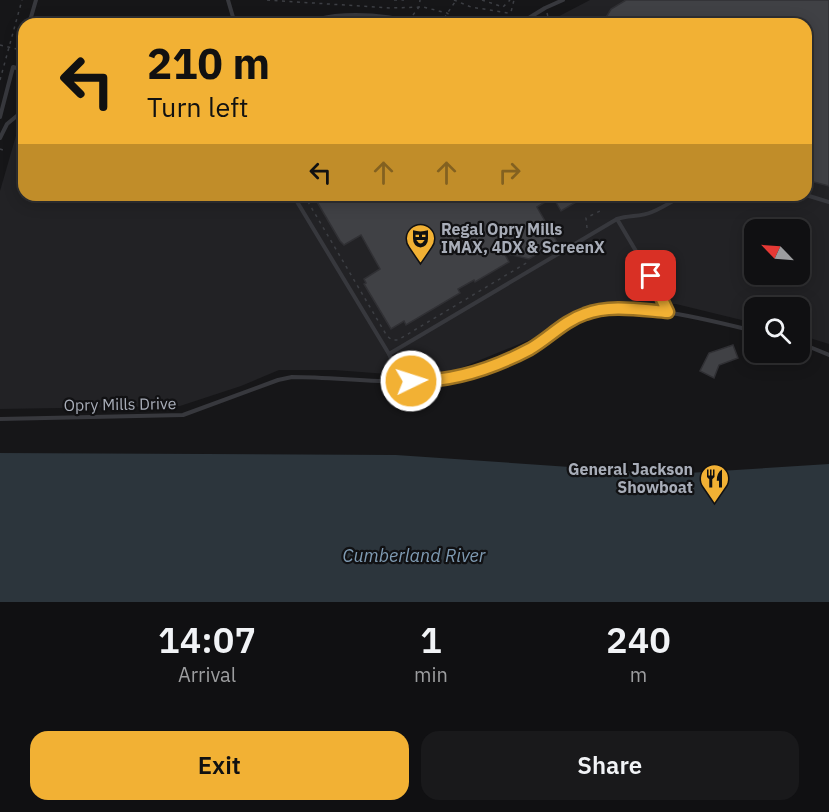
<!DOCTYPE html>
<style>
:root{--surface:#101012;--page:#19191b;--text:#f1f3f6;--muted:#9c9d9f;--line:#303032;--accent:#f2b134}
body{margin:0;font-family:"IBM Plex Sans",sans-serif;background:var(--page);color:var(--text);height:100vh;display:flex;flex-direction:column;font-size:22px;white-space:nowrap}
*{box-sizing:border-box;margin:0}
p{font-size:20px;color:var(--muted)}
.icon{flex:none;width:33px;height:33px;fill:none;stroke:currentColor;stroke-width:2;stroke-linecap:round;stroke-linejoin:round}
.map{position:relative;height:602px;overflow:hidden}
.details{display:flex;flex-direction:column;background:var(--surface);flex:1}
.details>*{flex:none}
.banner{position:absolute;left:18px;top:18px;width:794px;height:183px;border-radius:18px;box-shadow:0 3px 15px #0003,0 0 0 2px var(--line);background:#f2b134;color:#111;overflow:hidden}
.needle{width:39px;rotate:295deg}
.fabs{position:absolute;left:744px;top:219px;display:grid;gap:12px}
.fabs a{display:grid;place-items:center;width:66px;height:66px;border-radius:12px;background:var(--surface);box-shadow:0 3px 15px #0003,0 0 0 2px var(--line);font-size:30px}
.pin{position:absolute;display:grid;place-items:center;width:51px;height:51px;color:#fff;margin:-26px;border-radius:12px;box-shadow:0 3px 9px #0006}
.me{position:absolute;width:66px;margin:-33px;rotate:86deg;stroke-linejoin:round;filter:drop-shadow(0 0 4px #0008)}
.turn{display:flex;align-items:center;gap:21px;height:126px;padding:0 30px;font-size:27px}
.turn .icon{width:78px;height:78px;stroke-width:2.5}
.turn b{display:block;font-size:42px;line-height:51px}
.lanes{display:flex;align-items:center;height:57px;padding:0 30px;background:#0003;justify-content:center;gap:30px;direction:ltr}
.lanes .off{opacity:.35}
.eta{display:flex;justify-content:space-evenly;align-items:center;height:102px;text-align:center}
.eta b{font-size:36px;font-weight:600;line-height:42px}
.cta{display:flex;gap:12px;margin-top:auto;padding:12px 30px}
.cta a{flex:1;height:69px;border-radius:18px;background:var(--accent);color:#111;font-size:24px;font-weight:600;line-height:69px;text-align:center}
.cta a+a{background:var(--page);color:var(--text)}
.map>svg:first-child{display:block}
</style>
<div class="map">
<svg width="829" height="602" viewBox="0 0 829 602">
<rect width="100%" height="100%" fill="#161618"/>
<g fill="#222225" fill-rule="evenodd">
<path d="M590,0H829V344L800,335V308H754V323L676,304L642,303L594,306L573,313L534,338L446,374L414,376L334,370H279L241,386L180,406L0,409V191L24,108V195H806V24H544ZM754,230H800V274H754Z"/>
<polygon points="260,19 300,22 355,21 370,24 245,24"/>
</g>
<polygon fill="#2c353c" points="0,453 396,455 672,474 829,464 829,602 0,602"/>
<g fill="#404145" stroke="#303034" stroke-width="1.5">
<polygon points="626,0 829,0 829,186 806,180 806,24 602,24 611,9"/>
<polygon points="313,195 588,195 561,211 553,197 537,207 557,242 529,259 504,253 509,262 475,282 474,280 458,289 460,293 406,325 404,321 391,329 364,284 366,283 364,279 380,269 361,235 344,245 340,241"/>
<polygon points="733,345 738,358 719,365 714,378 700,371 709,353"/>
</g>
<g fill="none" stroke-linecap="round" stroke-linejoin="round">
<g stroke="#3d3f44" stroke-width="1.5" stroke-dasharray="3 4.5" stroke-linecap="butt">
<polyline points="267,0 390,8 423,7 447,13 460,24"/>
<polyline points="394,0 404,0"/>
<polyline points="454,0 471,7 508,13 511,12 514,0"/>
<polyline points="482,0 503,7 510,0"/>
<polyline points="547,13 550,24"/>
<polyline points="413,15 419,7 420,0"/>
<polyline points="440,24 455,2"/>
<polyline points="0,45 17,49"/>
<polyline points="0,80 22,0"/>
<polyline points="0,149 6,151"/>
<polyline points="304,195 387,336 392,340 398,340 528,262"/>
<polyline points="587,228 586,218 600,211"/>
</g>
<g stroke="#37383d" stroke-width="4">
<polyline points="228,0 235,24"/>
<polyline points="29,24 36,0"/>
<path d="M302,24C313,21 324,17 335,16C363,13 395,17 422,24"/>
<polyline points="519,24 545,8 563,0"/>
<polyline points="18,68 24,44"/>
<polyline points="0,117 13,67 24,70"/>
<polyline points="0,138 7,124 24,110"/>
<polyline points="293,195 389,354 395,368 396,381"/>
<polyline points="806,195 829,202"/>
<polyline points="617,219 659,290 667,312"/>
<polyline points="800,343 829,355"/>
<path d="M389,354L617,219C629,215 641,217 652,212C662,208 673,201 683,195"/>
<path d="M0,419L183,415L278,380L292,377C348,377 406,388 461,376C483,371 514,359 533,346C550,336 565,322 583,314C623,297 713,321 754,331"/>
</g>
</g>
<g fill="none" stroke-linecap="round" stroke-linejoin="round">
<defs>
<path id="route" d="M411,381C452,382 494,368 530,349C549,338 564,321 585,314C609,304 642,310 668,312L651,276"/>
</defs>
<use href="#route" stroke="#9d7322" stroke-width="15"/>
<use href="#route" stroke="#f2b134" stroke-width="10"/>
</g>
<defs>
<symbol id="theatre-pin" viewBox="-11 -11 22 30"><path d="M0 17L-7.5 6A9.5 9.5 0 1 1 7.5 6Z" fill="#f2b134" stroke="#111113"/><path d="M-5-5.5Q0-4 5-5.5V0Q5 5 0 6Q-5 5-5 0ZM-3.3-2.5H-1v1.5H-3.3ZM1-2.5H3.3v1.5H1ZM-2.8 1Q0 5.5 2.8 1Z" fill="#111"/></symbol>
<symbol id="restaurant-pin" viewBox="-11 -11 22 30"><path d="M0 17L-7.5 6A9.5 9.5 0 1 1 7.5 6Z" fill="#f2b134" stroke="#111113"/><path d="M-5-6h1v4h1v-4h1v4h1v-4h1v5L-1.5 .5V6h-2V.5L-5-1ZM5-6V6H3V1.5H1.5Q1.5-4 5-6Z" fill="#111"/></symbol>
</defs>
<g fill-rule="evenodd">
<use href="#theatre-pin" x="404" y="222" width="33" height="45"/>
<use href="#restaurant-pin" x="698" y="462" width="33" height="45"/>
</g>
<g text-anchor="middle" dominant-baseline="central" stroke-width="4.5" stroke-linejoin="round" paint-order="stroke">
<g font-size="16" font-weight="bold" fill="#a8adb8" stroke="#111113" text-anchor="start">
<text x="441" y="229">Regal Opry Mills<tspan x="441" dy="18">IMAX, 4DX &amp; ScreenX</tspan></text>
<text x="693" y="469" text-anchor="end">General Jackson<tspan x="693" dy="18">Showboat</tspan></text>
</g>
<g font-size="16" fill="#a8adb8" stroke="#111113">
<text transform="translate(120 404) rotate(-1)">Opry Mills Drive</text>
</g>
<g font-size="18" font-style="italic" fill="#7f9bb3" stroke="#111113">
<text x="414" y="555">Cumberland River</text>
</g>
</g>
</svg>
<div class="fabs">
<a><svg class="needle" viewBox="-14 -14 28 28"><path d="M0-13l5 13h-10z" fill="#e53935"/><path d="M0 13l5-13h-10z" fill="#9c9d9f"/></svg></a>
<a><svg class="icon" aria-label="search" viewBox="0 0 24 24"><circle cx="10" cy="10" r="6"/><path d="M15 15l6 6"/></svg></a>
</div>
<div class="pin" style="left:651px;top:276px;background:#d93025"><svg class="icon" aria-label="arrive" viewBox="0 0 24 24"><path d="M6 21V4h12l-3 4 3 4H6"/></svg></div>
<svg class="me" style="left:411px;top:381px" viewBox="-20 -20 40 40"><circle r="17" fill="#f2b134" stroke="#fff" stroke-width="3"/><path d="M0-11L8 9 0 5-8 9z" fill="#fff"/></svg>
<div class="banner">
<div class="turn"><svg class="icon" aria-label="left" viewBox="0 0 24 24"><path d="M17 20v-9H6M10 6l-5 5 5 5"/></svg><div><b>210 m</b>Turn left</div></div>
<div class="lanes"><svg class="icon" aria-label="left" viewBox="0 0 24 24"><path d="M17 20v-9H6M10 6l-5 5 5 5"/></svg><svg class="icon off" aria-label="ahead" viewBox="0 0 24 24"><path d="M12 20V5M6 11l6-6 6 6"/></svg><svg class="icon off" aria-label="ahead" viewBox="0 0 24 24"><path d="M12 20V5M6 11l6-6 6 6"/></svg><svg class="icon off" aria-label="right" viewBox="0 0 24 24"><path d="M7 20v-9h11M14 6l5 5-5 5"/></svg></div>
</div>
</div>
<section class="details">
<div class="eta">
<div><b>14:07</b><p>Arrival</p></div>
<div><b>1</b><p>min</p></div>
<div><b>240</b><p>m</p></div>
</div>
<div class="cta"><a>Exit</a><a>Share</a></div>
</section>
